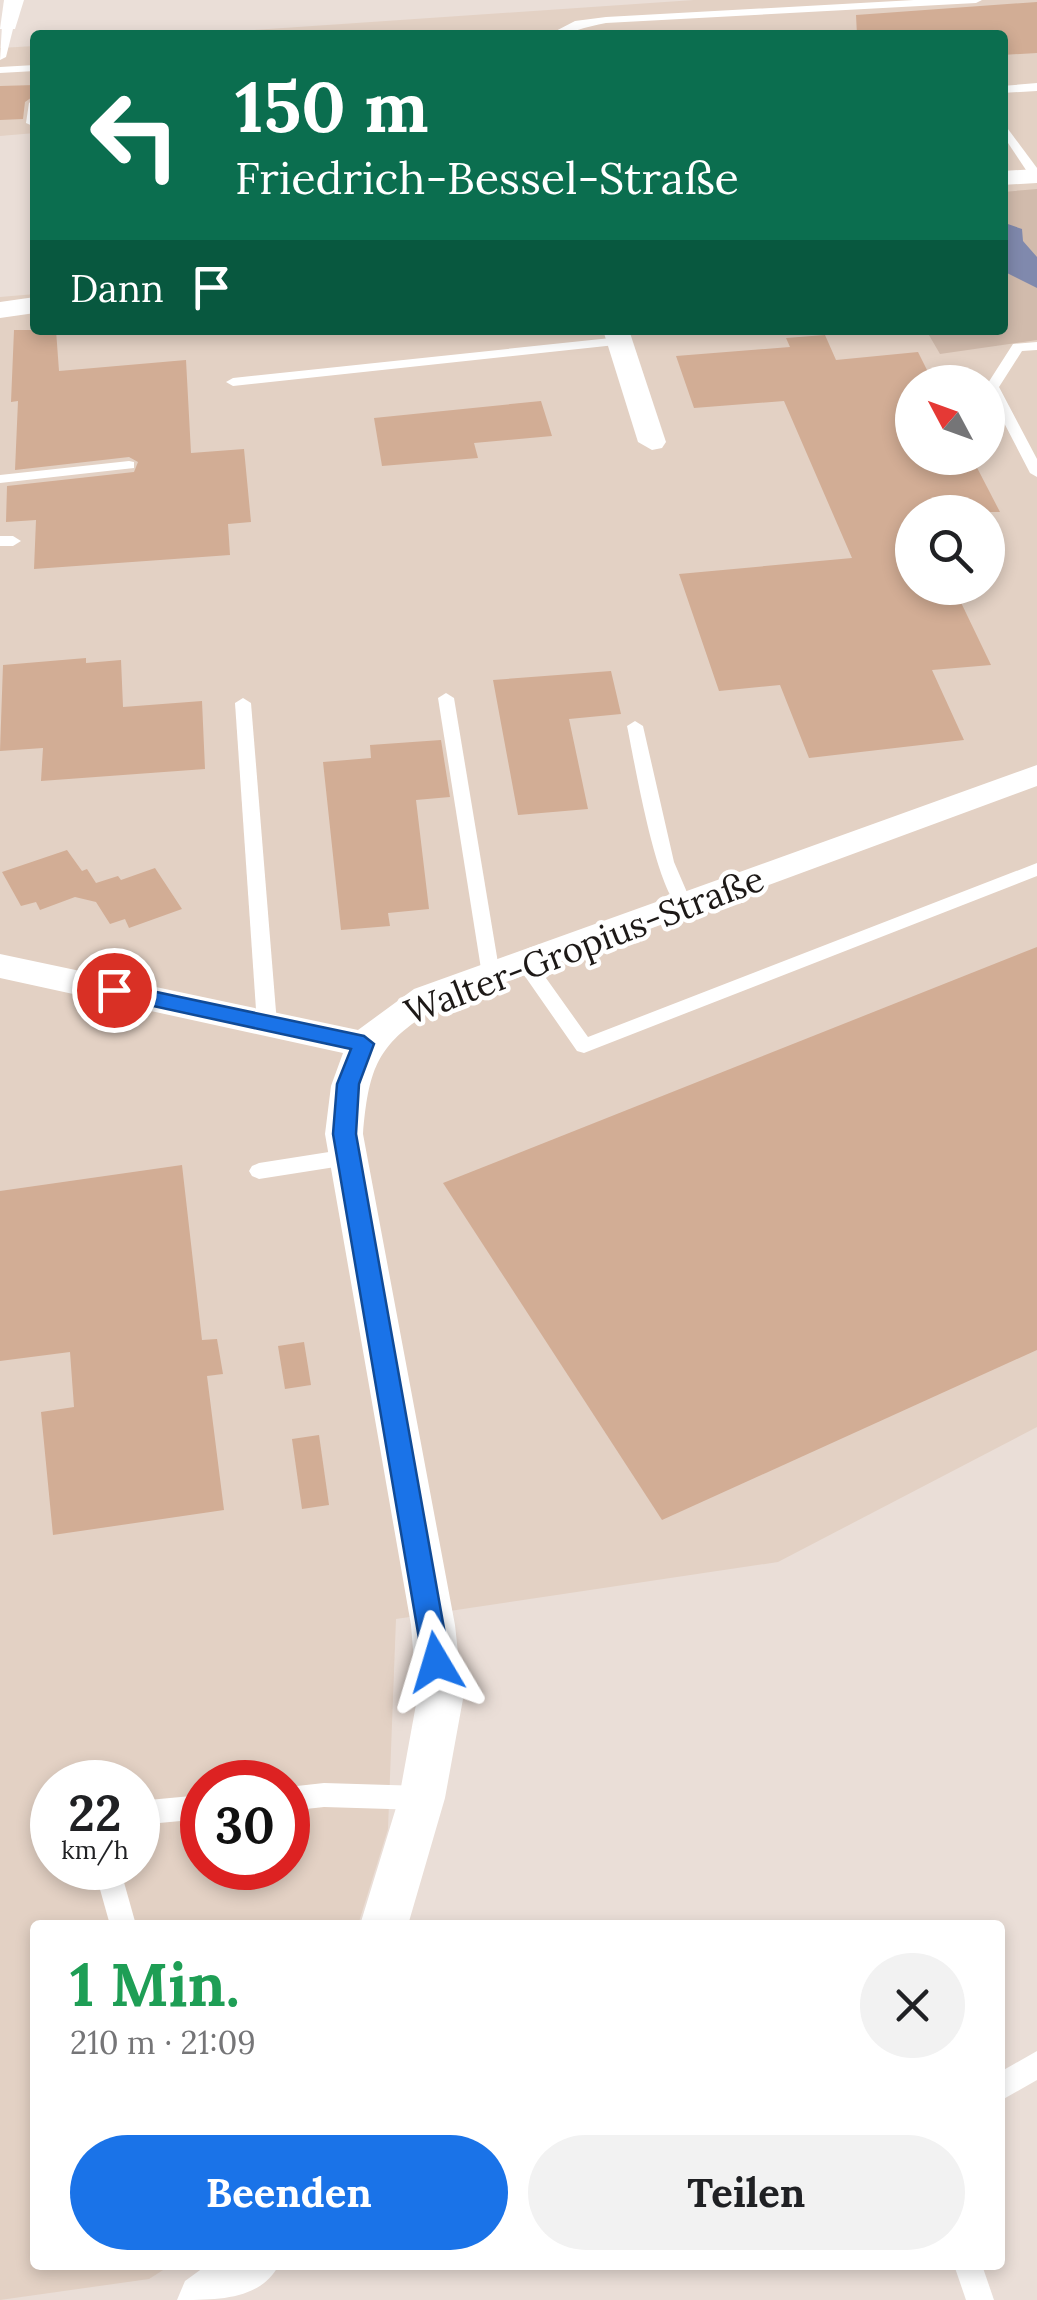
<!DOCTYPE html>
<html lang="de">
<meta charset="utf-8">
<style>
:root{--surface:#fff;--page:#f2f2f2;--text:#202124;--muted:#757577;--accent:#1a73e8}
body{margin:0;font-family:Lora,serif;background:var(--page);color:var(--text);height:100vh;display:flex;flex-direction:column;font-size:38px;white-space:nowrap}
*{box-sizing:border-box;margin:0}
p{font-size:32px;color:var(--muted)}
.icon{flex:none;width:55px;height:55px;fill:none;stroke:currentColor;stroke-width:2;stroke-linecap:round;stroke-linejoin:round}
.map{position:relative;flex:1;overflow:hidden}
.panel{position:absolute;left:30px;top:1920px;width:975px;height:350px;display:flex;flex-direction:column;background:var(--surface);border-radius:10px;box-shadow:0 5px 15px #0003}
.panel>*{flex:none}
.hud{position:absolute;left:30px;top:30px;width:978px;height:305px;border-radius:10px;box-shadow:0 5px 15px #0003;background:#0b6e4f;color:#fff;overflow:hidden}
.needle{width:65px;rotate:311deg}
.tools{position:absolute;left:895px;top:365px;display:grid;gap:20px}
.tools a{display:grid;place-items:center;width:110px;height:110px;border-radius:50%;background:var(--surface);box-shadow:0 5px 15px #0003;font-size:50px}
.speed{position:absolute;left:30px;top:1760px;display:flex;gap:20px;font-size:50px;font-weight:700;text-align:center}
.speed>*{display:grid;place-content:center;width:130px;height:130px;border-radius:50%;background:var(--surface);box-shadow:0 5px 15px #0003;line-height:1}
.speed small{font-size:25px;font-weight:400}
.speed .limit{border:15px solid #d22;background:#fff;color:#111}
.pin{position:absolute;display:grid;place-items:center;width:85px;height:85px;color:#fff;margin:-42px;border:5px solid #fff;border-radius:50%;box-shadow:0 2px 10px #0007}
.me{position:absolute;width:110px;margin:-55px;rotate:353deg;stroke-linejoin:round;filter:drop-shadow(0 0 8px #0008)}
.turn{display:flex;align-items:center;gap:35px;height:210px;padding:0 40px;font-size:45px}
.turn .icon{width:130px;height:130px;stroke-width:2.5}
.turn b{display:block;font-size:70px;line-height:85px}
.then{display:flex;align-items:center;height:95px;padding:0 40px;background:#0003;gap:20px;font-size:38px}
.round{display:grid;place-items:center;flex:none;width:105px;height:105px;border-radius:52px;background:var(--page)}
.overview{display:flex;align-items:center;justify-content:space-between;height:170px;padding:0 40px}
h1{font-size:60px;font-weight:700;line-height:75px;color:#1e9e55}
.button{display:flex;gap:20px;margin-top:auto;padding:20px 40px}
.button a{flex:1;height:115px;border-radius:60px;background:var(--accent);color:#fff;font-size:40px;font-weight:700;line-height:115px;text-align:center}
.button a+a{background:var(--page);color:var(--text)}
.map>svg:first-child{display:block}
</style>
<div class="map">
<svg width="1037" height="2300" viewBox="0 0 1037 2300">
<rect width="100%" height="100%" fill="#eaded7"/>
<g fill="#e3d1c4" fill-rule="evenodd">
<path d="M694,0H1037V1427L778,1562L396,1619L388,1829L358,1925H35V2265H171L149,2279L0,2300V297L35,294V330H1002V35H182ZM912,382H988V458H912ZM912,512H988V588H912ZM52,1782H138V1868H52ZM202,1782H288V1868H202Z"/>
<polygon points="35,46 35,133 0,136 0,48"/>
</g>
<polygon fill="#d1bbac" points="1037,189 1037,340 940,354 926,330 1002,330 1003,192"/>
<polygon fill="#8089ad" points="1002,222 1022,229 1023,241 1037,257 1037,288 1003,271"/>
<g fill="#d2ad95">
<polygon points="1037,2 1037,53 1002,55 1002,35 857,35 856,15"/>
<polygon points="35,85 35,95 25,102 23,119 0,120 0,86"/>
<polygon points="14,330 56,330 59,371 186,360 191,453 244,449 251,522 228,524 230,555 34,569 36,520 6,522 7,486 134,472 138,462 129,457 15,470 18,401 11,402"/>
<polygon points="825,335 836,360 918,352 933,382 912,382 912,458 972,458 1000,512 912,512 912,588 954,588 991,665 932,670 964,740 809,758 780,685 719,691 679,574 852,558 784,401 694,408 676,356 790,347 786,338"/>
<polygon points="541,401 552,436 474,443 478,458 382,466 374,418"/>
<polygon points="86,658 86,663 121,660 123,707 202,701 205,769 41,781 43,748 0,751 3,665"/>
<polygon points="611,671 621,714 569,719 588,809 518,815 493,680"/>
<polygon points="441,740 450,797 416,800 429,909 388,913 390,926 341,930 323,762 371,758 370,745"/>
<polygon points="67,850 82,871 87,869 96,883 118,876 121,880 155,868 182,909 129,928 125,919 110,924 96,902 75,897 40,910 36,902 21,906 2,872"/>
<polygon points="1037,947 1037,1350 662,1520 443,1183"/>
<polygon points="182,1165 202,1340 217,1339 223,1374 207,1376 224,1510 53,1535 41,1412 74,1407 70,1352 0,1361 0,1191"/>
<polygon points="304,1342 311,1385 285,1389 278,1346"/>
<polygon points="319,1435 329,1505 302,1509 292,1439"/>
</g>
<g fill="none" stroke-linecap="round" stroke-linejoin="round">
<g fill="#fff" fill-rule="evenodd">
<path d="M914,0H982L976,3L606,23C586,26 568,35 548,35L575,21L606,17Z"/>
<polygon points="8,22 14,25 6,57 0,60 2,25"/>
<polygon points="35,65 35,71 0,73 0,67"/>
<polygon points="1037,83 1037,91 1002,93 1002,86"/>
<polygon points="35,99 35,127 26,123 29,103"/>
<polygon points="1002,121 1037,168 1037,179 1032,179 1002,134"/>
<polygon points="620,337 627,341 625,344 233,386 226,382 233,378"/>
<polygon points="1037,342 1037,350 1022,351 999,387 1037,459 1037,477 1030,473 988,392 988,383 1013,344"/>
<polygon points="129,461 134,462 134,468 0,483 0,475"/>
<polygon points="0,536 13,536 21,541 13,546 0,546"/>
<polygon points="446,693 454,698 500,975 491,982 482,975 438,698"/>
<polygon points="243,698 251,703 277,1024 267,1031 257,1024 235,703"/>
<path d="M635,721L643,726L674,862L692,904L683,910C657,900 634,758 627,726Z"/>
<polygon points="1037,863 1037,876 584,1053 577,1051 515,962 524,956 531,957 588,1037"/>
<polygon points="348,1149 355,1152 358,1157 355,1162 348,1165 259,1179 252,1176 249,1171 252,1166 259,1163"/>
<polygon points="324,1783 422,1786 431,1790 435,1798 431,1806 422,1810 324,1807 288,1811 288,1787"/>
<polygon points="202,1795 202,1819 138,1825 138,1801"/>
<polygon points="94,1868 120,1868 136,1925 110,1925"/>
<polygon points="1037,2051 1037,2080 1000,2101 1000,2072"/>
<polygon points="954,2265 982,2265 994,2300 966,2300"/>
</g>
<g fill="#fff" fill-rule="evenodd">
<polygon points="4,0 24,0 15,29 0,29"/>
<polygon points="1037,169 1037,183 1002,185 1002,171"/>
<polygon points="35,297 35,313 0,318 0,302"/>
<polygon points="603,330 629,330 666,442 662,448 652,450 638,442"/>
<path d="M1037,765V786L438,1007C378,1043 369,1065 363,1134L455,1625L463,1699L445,1798L408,1925H360L399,1798L417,1699L411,1625L325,1134L331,1086L343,1053L0,978V954L358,1030L414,989Z"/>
<path d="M207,2265H279C260,2300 219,2300 177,2300L185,2281Z"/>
</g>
</g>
<polygon fill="#1a73e8" stroke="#114b97" stroke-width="2.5" points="114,983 364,1036 374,1044 359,1084 356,1134 450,1662 446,1670 436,1674 427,1670 423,1662 333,1134 337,1084 351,1049 107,996 104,990"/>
<g text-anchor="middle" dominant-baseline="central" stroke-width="9" stroke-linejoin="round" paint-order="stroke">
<g font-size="35" fill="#1d1917" stroke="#fff">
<text transform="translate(584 945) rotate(-21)">Walter-Gropius-Straße</text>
</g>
</g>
</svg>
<div class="tools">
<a><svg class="needle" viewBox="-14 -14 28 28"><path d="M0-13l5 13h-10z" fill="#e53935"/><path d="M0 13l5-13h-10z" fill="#757577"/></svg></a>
<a><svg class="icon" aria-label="search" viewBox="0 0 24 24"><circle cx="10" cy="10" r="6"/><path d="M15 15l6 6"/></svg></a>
</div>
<div class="speed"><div>22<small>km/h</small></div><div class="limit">30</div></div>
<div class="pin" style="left:114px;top:990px;background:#d93025"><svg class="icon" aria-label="arrive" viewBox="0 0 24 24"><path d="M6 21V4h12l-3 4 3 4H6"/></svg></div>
<svg class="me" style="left:436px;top:1662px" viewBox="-20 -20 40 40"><path d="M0-17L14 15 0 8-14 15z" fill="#1a73e8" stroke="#fff" stroke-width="4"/></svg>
<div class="hud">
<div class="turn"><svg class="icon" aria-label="left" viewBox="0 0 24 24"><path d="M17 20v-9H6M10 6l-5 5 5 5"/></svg><div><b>150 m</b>Friedrich-Bessel-Straße</div></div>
<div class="then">Dann<svg class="icon" aria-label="arrive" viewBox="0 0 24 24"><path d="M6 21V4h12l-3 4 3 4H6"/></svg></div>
</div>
<section class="panel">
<div class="overview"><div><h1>1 Min.</h1><p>210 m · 21:09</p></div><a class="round"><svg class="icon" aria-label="close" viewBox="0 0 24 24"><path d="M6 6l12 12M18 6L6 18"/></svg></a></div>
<div class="button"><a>Beenden</a><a>Teilen</a></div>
</section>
</div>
